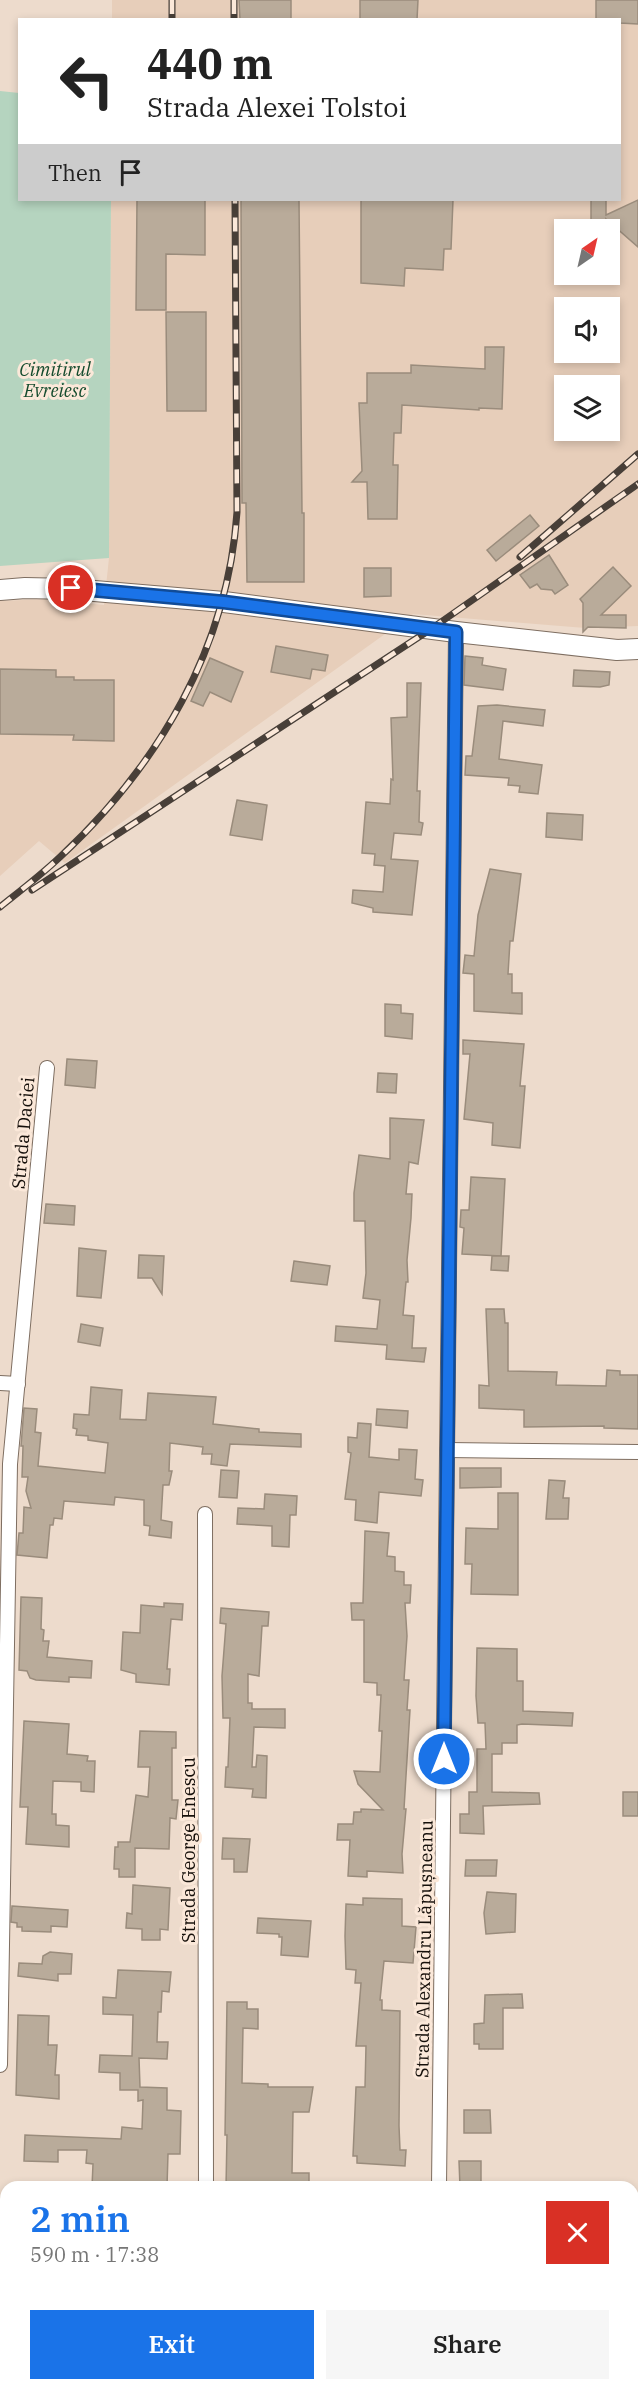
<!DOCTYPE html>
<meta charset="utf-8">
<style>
:root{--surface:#fff;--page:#f6f6f6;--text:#222;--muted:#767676;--accent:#1a73e8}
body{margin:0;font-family:"IBM Plex Serif",serif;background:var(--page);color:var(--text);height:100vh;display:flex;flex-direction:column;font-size:22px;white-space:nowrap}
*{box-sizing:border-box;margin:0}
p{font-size:20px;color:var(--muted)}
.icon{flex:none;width:33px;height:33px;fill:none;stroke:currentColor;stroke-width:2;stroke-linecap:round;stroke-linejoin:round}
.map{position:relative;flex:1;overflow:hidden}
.sheet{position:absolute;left:0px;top:2181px;width:639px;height:210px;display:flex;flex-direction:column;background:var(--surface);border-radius:18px 18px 0 0;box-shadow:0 3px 9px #0003}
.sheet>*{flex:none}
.hud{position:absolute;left:18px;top:18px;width:603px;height:183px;border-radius:0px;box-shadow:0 3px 9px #0003;background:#fff;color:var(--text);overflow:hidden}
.needle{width:39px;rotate:34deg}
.controls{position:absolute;left:554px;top:219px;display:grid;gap:12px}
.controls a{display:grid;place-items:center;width:66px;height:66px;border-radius:0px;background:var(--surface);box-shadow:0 3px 9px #0003;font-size:30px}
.pin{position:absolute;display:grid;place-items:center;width:51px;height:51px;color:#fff;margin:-26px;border:3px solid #fff;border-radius:50%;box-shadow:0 2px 6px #0007}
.me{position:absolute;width:66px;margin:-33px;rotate:0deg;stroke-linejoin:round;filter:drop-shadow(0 0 4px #0008)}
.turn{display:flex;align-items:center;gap:21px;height:126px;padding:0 30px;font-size:27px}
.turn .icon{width:78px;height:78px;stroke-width:2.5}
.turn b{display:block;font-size:42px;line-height:51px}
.then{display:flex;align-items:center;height:57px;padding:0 30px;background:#0003;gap:12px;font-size:22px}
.round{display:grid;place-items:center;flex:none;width:63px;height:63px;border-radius:0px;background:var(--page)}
.head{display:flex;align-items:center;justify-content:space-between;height:102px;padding:0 30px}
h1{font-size:36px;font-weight:600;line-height:45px;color:var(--accent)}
.primary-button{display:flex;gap:12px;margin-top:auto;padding:12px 30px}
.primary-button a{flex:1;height:69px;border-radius:0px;background:var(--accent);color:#fff;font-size:24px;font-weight:600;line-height:69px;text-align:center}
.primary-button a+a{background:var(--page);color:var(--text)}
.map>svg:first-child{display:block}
</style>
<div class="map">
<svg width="638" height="2391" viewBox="0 0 638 2391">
<rect width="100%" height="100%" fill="#eddbcc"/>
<path fill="#e7ceba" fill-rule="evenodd" d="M112,0H638V626L585,628L413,614L65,863L39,841L0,876V601L47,599L104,605L109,558L111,200H620V20H112ZM564,230H609V274H564ZM564,308H609V352H564ZM564,386H609V430H564Z"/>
<polygon fill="#b5d4bf" points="0,91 19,93 20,200 111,200 109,558 0,566"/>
<g fill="#b9ab9a" stroke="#9a8c7c" stroke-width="1.5">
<polygon points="239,0 291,0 291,20 240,20"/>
<polygon points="360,0 418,0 417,20 360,20"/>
<polygon points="596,0 638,0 638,24 620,23 620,20 596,20"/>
<polygon points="137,200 205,200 205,255 166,254 166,310 136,310"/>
<polygon points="241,200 299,200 302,513 304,513 304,582 247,582 246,503 242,503"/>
<polygon points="361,200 453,200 451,249 444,249 443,270 405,268 404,286 361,283"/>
<polygon points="591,200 606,200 606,215 638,200 638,247 606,219 607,224 591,224"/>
<polygon points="166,312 206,312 206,411 167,411"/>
<polygon points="485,347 504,347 502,409 479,408 479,410 402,405 401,433 394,433 393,465 398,465 397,519 368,519 367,482 352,482 362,471 359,403 367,403 367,373 411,373 411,365 485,369"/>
<polygon points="530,515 539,526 496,561 487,550"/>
<polygon points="549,555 568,585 555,594 552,590 541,589 537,584 530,588 520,575"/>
<polygon points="613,567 631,586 601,615 626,615 626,628 588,627 583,632 583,603 580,599"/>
<polygon points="364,568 391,568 391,596 364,597"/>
<polygon points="276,646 328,655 325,671 312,669 310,679 271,672"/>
<polygon points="465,656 483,658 482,665 506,669 503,690 464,685"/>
<polygon points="210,658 243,672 231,702 210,692 203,706 191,701"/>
<polygon points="0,669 56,670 56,677 74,677 74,680 114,680 114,741 73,740 74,735 0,734"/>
<polygon points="574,670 610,672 609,685 600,687 573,686"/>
<polygon points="407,683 421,683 417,791 420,791 419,822 423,823 421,835 394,833 391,859 418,861 412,915 373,912 373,908 352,903 353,890 383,892 385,866 374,865 375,854 362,853 366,802 390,804 391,779 393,780 391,718 407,717"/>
<polygon points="497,705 545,710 543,726 503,721 499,759 542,765 538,794 519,792 520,786 508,785 509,778 465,775 466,756 472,756 478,706"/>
<polygon points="237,800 267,805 262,840 230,835"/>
<polygon points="547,813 583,815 582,840 546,837"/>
<polygon points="490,869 521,874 513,941 510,941 508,974 512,974 512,993 522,993 522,1014 474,1011 474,974 463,973 465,955 474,956 478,915"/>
<polygon points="385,1004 401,1005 401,1013 413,1014 412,1039 385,1036"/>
<polygon points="463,1040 524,1044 520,1086 525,1086 520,1148 492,1145 493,1123 464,1119 470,1054 463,1054"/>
<polygon points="67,1059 97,1061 95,1088 65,1085"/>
<polygon points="378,1073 397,1074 396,1093 377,1092"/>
<polygon points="390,1118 424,1120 418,1164 409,1162 406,1194 412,1194 411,1218 407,1260 408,1282 406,1282 403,1315 414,1316 412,1348 426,1348 424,1362 386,1359 387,1345 335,1341 336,1326 377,1329 380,1300 363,1298 366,1273 365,1221 354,1221 354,1193 359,1155 390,1159"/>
<polygon points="471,1177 505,1179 501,1256 462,1254 464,1228 460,1227 461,1210 469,1210"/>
<polygon points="46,1204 75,1206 74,1225 44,1223"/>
<polygon points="79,1248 106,1251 101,1298 77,1296"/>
<polygon points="139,1255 164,1256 162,1294 152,1278 138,1278"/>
<polygon points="492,1256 509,1256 508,1271 491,1270"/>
<polygon points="294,1261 330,1266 327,1285 291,1281"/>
<polygon points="486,1309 504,1309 505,1323 508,1323 508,1371 557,1372 556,1385 606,1386 607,1370 620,1371 620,1375 638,1375 638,1429 604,1428 604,1426 524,1427 524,1410 479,1408 479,1385 489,1386"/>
<polygon points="81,1324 103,1328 100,1346 78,1342"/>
<polygon points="91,1387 122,1390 120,1419 146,1420 148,1393 216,1397 213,1424 259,1429 259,1432 301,1434 301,1447 230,1444 227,1466 211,1464 212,1454 202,1454 203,1447 170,1443 169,1471 172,1471 169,1485 163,1485 161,1520 172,1522 171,1538 149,1535 150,1526 144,1525 144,1500 115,1497 114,1505 64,1501 62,1519 54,1518 53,1525 50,1525 47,1558 17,1555 19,1533 23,1533 24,1507 31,1508 26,1491 28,1477 22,1477 23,1446 21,1446 24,1408 37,1409 35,1432 41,1433 38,1466 105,1473 108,1443 88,1440 88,1436 76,1435 77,1429 73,1428 74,1414 89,1415"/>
<polygon points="377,1409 408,1411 407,1428 376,1425"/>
<polygon points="358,1423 371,1424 369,1457 399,1460 399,1449 417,1450 415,1479 423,1480 421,1496 379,1492 377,1523 355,1520 356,1500 345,1499 351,1453 348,1452 348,1437 357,1438"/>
<polygon points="460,1468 501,1468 501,1487 460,1488"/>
<polygon points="221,1470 239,1471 237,1498 219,1497"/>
<polygon points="549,1480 565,1481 563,1498 569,1498 568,1519 546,1519"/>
<polygon points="498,1493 518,1493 518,1595 471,1594 472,1564 465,1564 466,1528 498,1529"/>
<polygon points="265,1494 297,1496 296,1515 290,1515 289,1547 272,1546 272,1526 237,1524 238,1508 264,1509"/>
<polygon points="365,1531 389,1533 387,1556 395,1557 395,1571 404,1572 404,1585 411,1585 410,1603 405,1603 407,1636 404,1680 409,1680 407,1710 410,1710 404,1809 406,1809 402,1854 403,1873 367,1871 367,1877 348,1876 350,1840 337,1840 338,1824 353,1824 354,1812 361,1812 361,1809 383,1810 358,1784 354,1771 380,1772 382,1731 379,1731 381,1695 377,1695 377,1683 364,1682 364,1620 352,1620 351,1603 363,1603"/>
<polygon points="21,1597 42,1598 41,1629 44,1630 43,1641 49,1641 47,1657 92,1661 91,1678 69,1677 69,1682 36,1680 30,1678 27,1671 19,1670"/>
<polygon points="164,1603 183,1604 182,1620 171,1619 167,1669 170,1669 169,1685 136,1682 136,1674 121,1670 123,1632 140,1633 141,1605 164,1607"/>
<polygon points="221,1608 269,1612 268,1626 262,1626 259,1676 248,1674 248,1703 252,1703 252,1709 285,1709 285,1728 254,1727 252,1767 256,1767 257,1755 267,1756 266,1798 252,1797 253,1789 225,1787 226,1767 228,1767 230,1718 223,1718 222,1676 226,1624 220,1623"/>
<polygon points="477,1648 517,1649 517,1681 523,1681 523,1711 573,1713 572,1726 522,1724 517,1725 517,1743 502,1743 502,1754 492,1754 492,1792 539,1793 540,1804 483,1806 484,1834 460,1833 460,1814 469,1814 469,1792 477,1792 477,1749 486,1749 485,1723 478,1723 476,1696"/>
<polygon points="24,1721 69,1724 67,1754 88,1756 87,1761 95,1761 94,1792 81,1791 81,1782 53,1781 52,1814 56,1814 56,1825 69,1826 69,1847 26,1844 28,1807 20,1807"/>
<polygon points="140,1731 176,1732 176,1748 172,1748 172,1800 178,1800 176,1819 170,1818 169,1849 135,1848 135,1877 119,1877 119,1869 114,1869 115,1847 118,1847 118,1842 130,1842 136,1795 148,1797 150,1767 138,1767"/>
<rect x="623" y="1792" width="15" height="24"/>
<polygon points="223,1838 250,1839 247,1872 234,1872 234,1859 222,1859"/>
<polygon points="466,1860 497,1860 496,1876 465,1876"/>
<polygon points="133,1885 170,1888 168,1930 160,1929 160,1940 142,1940 142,1929 126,1928 127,1913 132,1914"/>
<polygon points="487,1892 516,1894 515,1932 486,1934 484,1913"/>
<polygon points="363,1898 402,1899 402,1926 416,1927 413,1963 384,1961 380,2000 382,2000 382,2010 400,2011 399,2126 400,2150 406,2150 405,2166 357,2163 357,2156 353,2156 356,2087 365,2087 366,2046 356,2046 361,1983 355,1983 356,1970 346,1969 345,1936 346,1904 363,1905"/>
<polygon points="12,1906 68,1910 67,1927 51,1926 51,1932 22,1931 22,1927 17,1927 17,1923 11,1922"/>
<polygon points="258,1918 311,1921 308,1957 281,1955 282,1937 279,1937 279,1934 257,1933"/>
<polygon points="50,1952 72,1954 71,1974 58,1974 58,1981 18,1976 19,1963 42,1964 43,1956"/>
<polygon points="118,1970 171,1972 169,1992 162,1991 161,2012 158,2012 157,2042 168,2042 167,2059 139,2058 140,2087 167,2088 167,2110 181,2111 180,2154 168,2154 167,2187 92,2187 93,2164 86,2163 87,2150 58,2150 58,2162 24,2161 25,2135 121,2139 122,2127 142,2129 143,2100 138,2101 138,2090 120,2090 120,2073 99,2072 100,2055 132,2056 133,2015 103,2014 103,1997 116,1998"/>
<polygon points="522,1994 523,2008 503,2008 503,2049 479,2049 479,2044 474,2044 474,2024 484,2023 485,1995"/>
<polygon points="227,2002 247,2002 247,2009 258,2009 258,2029 243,2028 242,2083 268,2084 268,2087 313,2087 309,2112 293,2112 292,2173 309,2173 309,2187 226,2187 227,2135 225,2135"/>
<polygon points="18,2015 49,2016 48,2045 57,2045 55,2075 59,2075 59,2099 16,2095"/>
<polygon points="464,2110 490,2110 491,2133 464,2133"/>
<polygon points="459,2161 481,2161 481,2187 460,2187"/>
</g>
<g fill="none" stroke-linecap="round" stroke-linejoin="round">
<defs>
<g id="minor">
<polyline points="0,1383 18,1384"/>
<polyline points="447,1450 638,1452"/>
<polyline points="205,1514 206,2187"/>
<polyline points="0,2065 10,1464 47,1068"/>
<polyline points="439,2187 456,632"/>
<polyline points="206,2385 206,2391"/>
<polyline points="437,2391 437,2385"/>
</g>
<polyline id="secondary" points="0,590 25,588 71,589 224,602 456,632 617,650 638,649"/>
</defs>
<use href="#minor" stroke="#7e6e61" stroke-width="16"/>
<use href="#secondary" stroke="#7e6e61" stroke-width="22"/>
<use href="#minor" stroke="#fff" stroke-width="14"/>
<use href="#secondary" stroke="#fff" stroke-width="20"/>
<defs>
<g id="rail">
<polyline points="172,0 172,20"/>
<polyline points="234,0 234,20"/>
<polyline points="520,557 638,454"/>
<polyline points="32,890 431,629 638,484"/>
<path d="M0,907C20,891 41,875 60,857C158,766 228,648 237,512L235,200"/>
</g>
</defs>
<use href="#rail" stroke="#483f38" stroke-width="7"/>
<use href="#rail" stroke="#fbe8d9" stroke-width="4.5" stroke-dasharray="14" stroke-linecap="butt"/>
</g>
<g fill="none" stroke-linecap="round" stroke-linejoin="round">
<defs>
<polyline id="route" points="71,588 224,602 456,632 444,1759"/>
</defs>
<use href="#route" stroke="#114b97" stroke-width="15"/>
<use href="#route" stroke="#1a73e8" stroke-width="10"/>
</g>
<g text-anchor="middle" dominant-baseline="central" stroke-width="6" stroke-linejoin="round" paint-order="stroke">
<g font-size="18" font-style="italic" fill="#144b2d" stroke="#fbe8d9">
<text x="55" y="369">Cimitirul<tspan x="55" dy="21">Evreiesc</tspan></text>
</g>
<g font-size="18" fill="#150f0a" stroke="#fbe8d9">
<text transform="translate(23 1133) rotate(-85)">Strada Daciei</text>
<text transform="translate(188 1850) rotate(-90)">Strada George Enescu</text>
<text transform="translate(424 1949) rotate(-89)">Strada Alexandru Lăpușneanu</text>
</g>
</g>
</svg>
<div class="controls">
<a><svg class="needle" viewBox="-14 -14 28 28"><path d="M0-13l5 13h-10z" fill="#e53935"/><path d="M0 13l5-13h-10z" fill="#767676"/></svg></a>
<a><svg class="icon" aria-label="sound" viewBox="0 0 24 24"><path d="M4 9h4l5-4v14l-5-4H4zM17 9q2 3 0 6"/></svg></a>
<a><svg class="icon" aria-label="layers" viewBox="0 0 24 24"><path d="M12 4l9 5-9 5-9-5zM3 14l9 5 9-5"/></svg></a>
</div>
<div class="pin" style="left:71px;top:588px;background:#d93025"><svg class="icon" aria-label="arrive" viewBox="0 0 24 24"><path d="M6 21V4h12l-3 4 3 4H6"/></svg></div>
<svg class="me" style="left:444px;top:1759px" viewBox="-20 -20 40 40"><circle r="17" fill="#1a73e8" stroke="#fff" stroke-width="3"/><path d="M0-11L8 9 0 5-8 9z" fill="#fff"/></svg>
<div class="hud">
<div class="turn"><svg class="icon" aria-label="left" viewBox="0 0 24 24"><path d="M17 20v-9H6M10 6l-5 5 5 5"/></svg><div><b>440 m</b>Strada Alexei Tolstoi</div></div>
<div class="then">Then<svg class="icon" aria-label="arrive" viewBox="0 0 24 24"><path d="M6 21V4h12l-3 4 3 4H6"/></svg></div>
</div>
<section class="sheet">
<div class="head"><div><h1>2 min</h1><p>590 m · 17:38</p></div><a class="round" style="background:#d93025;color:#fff"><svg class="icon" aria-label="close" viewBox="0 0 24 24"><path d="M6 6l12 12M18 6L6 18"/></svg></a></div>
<div class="primary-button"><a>Exit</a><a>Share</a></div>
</section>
</div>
